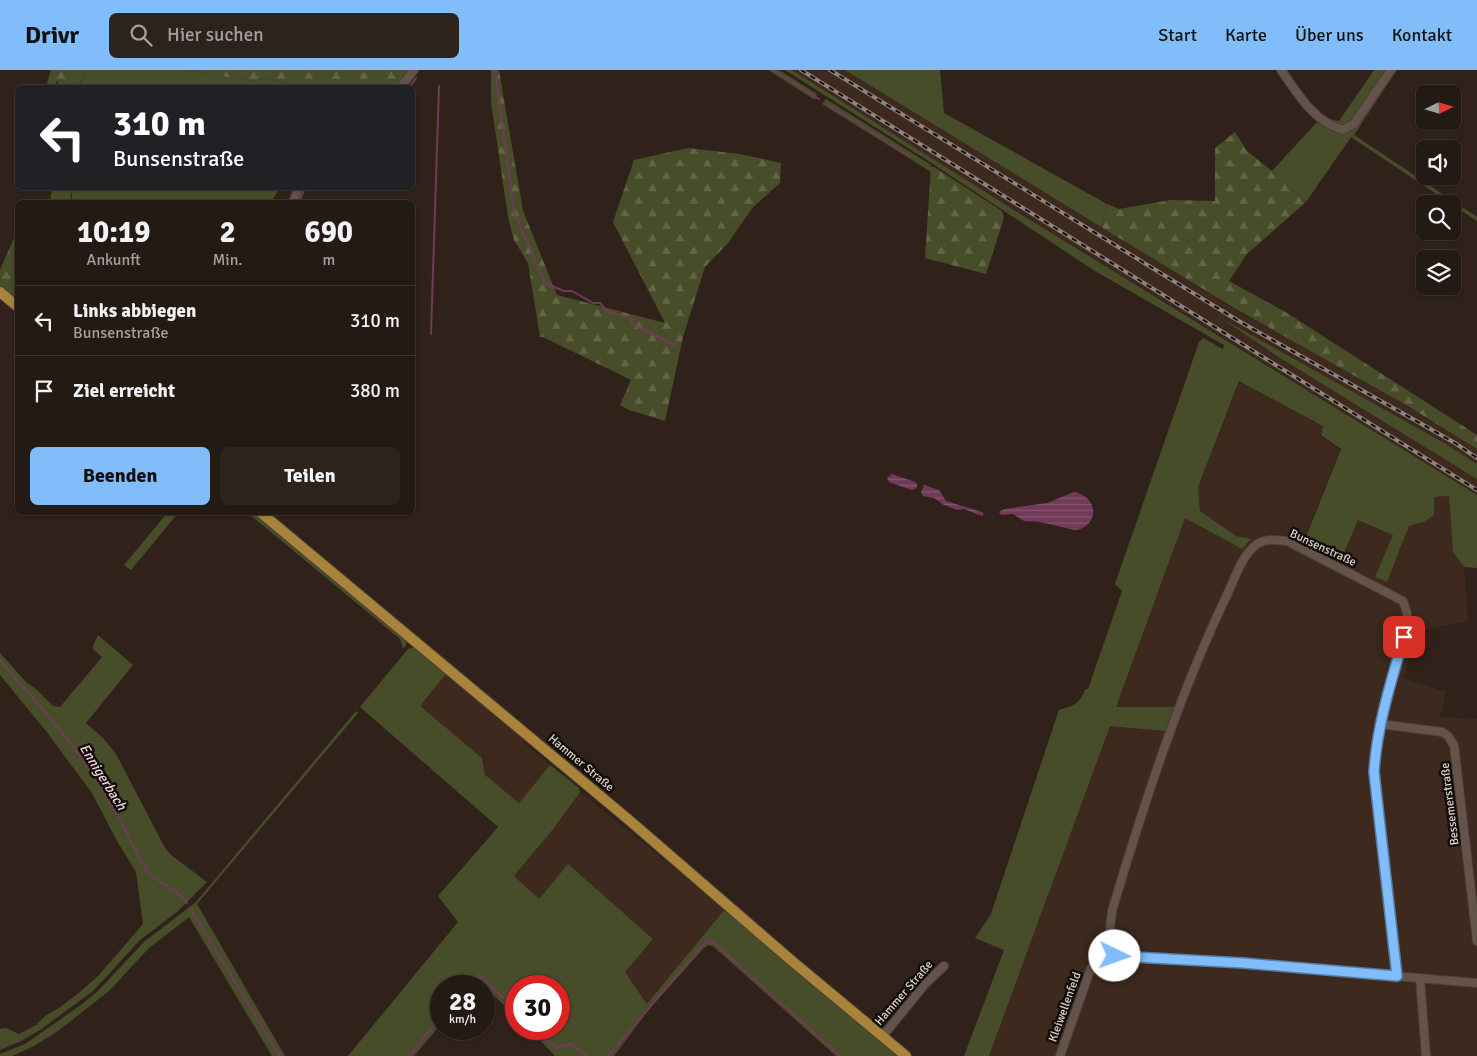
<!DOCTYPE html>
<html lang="de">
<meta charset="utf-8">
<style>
:root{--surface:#241a14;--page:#2c231d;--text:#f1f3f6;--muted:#a3a1a0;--line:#413834;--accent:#81bdfa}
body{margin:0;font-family:Signika,sans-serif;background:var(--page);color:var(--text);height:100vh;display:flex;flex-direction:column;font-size:19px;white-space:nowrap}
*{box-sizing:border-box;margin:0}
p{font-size:16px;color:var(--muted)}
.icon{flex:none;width:28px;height:28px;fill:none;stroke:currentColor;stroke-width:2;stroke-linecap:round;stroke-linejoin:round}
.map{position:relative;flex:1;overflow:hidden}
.sheet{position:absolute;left:15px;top:130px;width:400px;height:315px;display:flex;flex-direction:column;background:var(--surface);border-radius:8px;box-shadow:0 1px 4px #0004,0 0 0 1px var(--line)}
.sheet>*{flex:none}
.banner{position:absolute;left:15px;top:15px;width:400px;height:105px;border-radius:8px;box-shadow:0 1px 4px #0004,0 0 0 1px var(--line);background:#202124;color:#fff;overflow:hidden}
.needle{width:32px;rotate:85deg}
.fabs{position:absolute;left:1416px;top:15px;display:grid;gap:10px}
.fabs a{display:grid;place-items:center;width:45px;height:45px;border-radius:8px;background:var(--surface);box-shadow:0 1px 4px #0004,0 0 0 1px var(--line);font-size:25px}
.speed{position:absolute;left:430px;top:905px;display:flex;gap:10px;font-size:25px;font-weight:700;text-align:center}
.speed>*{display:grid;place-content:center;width:65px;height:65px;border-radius:50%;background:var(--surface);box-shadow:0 1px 4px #0004,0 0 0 1px var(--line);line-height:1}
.speed small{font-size:12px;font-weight:400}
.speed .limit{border:8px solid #d22;background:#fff;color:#111}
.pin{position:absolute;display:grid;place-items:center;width:42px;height:42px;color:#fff;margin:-21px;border-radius:10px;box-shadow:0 2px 8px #0006}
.me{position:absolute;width:55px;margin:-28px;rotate:93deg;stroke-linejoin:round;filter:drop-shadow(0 0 4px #0008)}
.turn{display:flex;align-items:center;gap:18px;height:105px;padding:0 15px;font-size:22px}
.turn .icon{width:65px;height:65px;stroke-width:2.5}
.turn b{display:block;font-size:35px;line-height:42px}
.eta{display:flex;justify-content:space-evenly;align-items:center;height:85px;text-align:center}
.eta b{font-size:30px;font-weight:800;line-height:35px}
.cta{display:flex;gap:10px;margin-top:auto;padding:10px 15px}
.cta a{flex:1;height:58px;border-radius:8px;background:var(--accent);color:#111;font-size:20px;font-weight:800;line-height:58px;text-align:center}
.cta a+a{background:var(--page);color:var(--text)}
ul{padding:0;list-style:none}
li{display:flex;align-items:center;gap:15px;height:70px;padding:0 15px;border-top:1px solid var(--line)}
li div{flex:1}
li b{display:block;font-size:19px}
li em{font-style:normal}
header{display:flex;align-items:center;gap:30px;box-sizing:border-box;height:70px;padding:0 25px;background:var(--accent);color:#111}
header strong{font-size:24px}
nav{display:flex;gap:28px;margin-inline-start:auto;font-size:18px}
.search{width:350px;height:45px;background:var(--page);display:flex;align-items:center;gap:12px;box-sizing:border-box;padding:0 18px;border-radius:8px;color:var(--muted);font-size:19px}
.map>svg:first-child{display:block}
</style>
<header>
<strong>Drivr</strong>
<div class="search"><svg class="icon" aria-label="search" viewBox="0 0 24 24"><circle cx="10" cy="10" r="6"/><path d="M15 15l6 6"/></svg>Hier suchen</div>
<nav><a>Start</a><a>Karte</a><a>Über uns</a><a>Kontakt</a></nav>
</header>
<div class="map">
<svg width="1477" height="986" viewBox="0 0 1477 986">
<defs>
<pattern id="forest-firs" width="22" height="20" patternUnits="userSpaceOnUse" patternTransform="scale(1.25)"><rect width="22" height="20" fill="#484d29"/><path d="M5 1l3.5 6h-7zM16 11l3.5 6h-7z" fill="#626647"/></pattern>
<pattern id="water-rules" width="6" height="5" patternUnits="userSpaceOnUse" patternTransform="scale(1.25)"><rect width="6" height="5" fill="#713a59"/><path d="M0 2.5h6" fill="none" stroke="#855670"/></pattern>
</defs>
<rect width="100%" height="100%" fill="#30221a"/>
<g fill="#3d291e">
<polygon points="792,0 845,0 1235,239 1376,318 1465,371 1477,379 1477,425 1224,268 1006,135"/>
<polygon points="1240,310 1323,356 1320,366 1340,380 1303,472 1341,490 1358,450 1393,465 1375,507 1387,512 1409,456 1424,452 1433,427 1449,426 1453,482 1464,497 1468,551 1418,561 1403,608 1446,622 1440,647 1477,649 1477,986 989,986 1110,655 1165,661 1174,637 1115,637 1185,448 1242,479 1250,469 1236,466 1200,441 1198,417"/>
<polygon points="446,604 524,670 523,672 550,695 519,733 484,705 420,636"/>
<polygon points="580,722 725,839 648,934 625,902 653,869 568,795 539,829 514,806 554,758"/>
</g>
<g fill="#484d29">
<polygon points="91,0 187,0 239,9 254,11 267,8 300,17 77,18 85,5"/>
<polygon points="768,0 779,0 817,24 815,30"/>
<path d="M785,0H792L1006,135L1477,425V498L1464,497L1453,482L1449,426L1434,427V445L1424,452L1409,456L1387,512L1375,507L1393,465L1358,450L1341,490L1304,472L1341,379L1321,365L1323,356L1239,311L1198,417L1200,441L1236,466L1251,469L1242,479L1185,448L1116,637H1174L1165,661L1110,656L989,986H964L1004,880L975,868L991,844L1059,640C1075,635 1078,635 1086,619H1088L1122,521L1115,514L1199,272L1203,268L1223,279L1224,275L1095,201L930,92Z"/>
<polygon points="845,0 940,0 944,43 1107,134 1101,157"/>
<path d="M1283,0H1287C1300,18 1315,48 1339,51L1374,0H1389L1353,52L1342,56L1318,44Z"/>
<polygon points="1393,0 1397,0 1354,65 1477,147 1477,151 1351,67 1306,132 1272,101 1318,51 1331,58 1347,61"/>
<polygon points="826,29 931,95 931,102 822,34"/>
<polygon points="52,118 72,118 70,132 50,132"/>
<polygon points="73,118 280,118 271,132 71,132"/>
<polygon points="1221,248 1444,373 1477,394 1477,409 1277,286"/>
<polygon points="168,442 178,443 131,500 124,495"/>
<polygon points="248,443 255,443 406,570 406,575 403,579 400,569"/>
<polygon points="98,565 133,595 86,653 103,668 116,684 165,778 171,785 207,812 178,841 140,870 93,921 40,960 21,971 0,980 0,959 6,958 19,964 36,955 45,946 59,938 80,922 99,905 143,854 136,802 117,771 92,723 46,661 0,605 0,583 27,613 35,618 53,636 60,637 102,587 92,578"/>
<polygon points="414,577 446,604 420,636 482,688 485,705 519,733 550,695 579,718 580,722 554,758 514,806 539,829 568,794 653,869 625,902 647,934 725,839 899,986 836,986 714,877 709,875 704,878 650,938 614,986 555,986 529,959 559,959 559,916 516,916 516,947 480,912 472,916 441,916 441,954 414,986 348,986 458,852 438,826 498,757 360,637 408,579"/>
<polygon points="356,641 358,643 197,834 285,986 272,986 189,847 149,878 109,921 58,961 34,976 12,986 0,986 0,984 25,974 81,935 97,922 144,872 196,832"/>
</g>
<g fill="url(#forest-firs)">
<polygon points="51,0 91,0 85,5 77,17 60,17 57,10 55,17 46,17"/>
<polygon points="187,0 409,0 396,18 300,17 267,8 254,11 239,9"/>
<polygon points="491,0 499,0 523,141 557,225 665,253 613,152 634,90 688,78 740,84 781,93 780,113 753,137 728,173 705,197 683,267 665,351 629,340 620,335 631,310 543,267 540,267 528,193 514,170 508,147 491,32"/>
<polygon points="1235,62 1247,81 1272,101 1306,132 1247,184 1229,211 1287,243 1477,365 1477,379 1406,335 1236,239 1101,157 1107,134 1119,139 1171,130 1215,131 1215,78"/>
<polygon points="931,97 934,97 1002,141 1004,148 986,204 925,188"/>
<polygon points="17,154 17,232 0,217 0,200 15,166"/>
</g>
<g fill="url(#water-rules)">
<polygon points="892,404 915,412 917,414 917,418 912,420 889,412 887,408"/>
<polygon points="924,415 939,420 946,431 982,442 984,444 982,446 964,439 957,440 944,435 934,428 923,426 921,422"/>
<path d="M1074,422C1100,427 1099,457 1075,460L1040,452L1024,451L1013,444L1001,445L999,442L1004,439L1047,433Z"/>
</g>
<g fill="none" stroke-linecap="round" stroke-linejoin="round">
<g stroke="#713a59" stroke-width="2">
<polyline points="495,0 514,142 545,213 564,221 572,221 593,233 600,233 607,241 630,248 632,254 676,276"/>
<polyline points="773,0 819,29"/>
<polyline points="409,18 416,8"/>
<polyline points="828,35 887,71"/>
<polyline points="891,74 909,86"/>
<polyline points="299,132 305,118"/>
<polyline points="431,264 439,16"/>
<path d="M0,590C27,622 56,653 81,687C107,722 126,762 146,800C157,814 177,818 187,833"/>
<polyline points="190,838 280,986"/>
<polyline points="467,916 478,904 516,940"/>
<polyline points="536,959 556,978 571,974 587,986"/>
<polyline points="409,986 441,947"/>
<polyline points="608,986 703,875 709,871 713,872 840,986"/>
</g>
<defs>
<g id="minor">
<path d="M1281,0C1298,24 1313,51 1343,60L1354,54L1391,0"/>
<polyline points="400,18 414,0"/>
<polyline points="293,132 299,118"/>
<polyline points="1380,654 1442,662 1448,666 1454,675 1477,871"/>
<path d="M1115,885L1110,858L1112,841C1144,734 1178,627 1227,525C1235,508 1242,485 1257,474C1266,468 1277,470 1287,471L1403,531L1407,543V556C1393,605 1377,652 1374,702L1397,906"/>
<polyline points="1420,908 1426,986"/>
<polyline points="882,967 925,914 944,896"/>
<path d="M1060,986L1091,898C1098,889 1103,887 1115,885L1239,893L1477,913"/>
</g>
<g id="major">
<polyline points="0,222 18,237"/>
<polyline points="260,442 629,750 792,891 906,986"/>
</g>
</defs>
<use href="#minor" stroke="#4b3f39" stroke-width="10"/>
<use href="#major" stroke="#4b3f39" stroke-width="12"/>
<use href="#minor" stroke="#63534a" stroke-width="8"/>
<use href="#major" stroke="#a98339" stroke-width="10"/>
<defs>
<g id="rail">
<polyline points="801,0 1477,420"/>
<polyline points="830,0 1237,250 1411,348 1455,373 1477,388"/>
</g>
</defs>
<use href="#rail" stroke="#8f847d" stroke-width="4"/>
<use href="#rail" stroke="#130d0a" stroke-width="2" stroke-dasharray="5.5" stroke-linecap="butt"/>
</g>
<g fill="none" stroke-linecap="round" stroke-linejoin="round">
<defs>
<path id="route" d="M1115,886L1243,893L1397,906L1374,702C1377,655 1391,612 1404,567"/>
</defs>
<use href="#route" stroke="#547ba2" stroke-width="12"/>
<use href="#route" stroke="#81bdfa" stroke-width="9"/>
</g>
<g text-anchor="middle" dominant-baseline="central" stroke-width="5" stroke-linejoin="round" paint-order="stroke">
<g font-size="12" fill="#dcd3cd" stroke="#130d0a">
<text transform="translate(1323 478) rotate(25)">Bunsenstraße</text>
<text transform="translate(581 693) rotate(40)">Hammer Straße</text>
<text transform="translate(1450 734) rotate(-97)">Bessemerstraße</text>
<text transform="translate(904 923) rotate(-49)">Hammer Straße</text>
<text transform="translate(1065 937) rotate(-70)">Kleiwellenfeld</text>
</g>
<g font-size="14" font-style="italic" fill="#f8d3e5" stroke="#130d0a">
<text transform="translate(103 707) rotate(58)">Ennigerbach</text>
</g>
</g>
</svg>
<div class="fabs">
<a><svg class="needle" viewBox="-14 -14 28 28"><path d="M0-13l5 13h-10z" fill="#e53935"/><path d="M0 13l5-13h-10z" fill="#a3a1a0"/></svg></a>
<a><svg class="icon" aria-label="sound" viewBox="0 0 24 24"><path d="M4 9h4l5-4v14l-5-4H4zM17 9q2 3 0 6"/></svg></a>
<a><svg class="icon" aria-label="search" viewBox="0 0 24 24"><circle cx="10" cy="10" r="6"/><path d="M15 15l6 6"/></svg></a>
<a><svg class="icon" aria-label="layers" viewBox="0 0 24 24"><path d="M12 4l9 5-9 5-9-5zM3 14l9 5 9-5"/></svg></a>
</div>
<div class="speed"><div>28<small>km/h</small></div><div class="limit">30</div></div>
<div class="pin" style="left:1404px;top:567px;background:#d93025"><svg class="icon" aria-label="arrive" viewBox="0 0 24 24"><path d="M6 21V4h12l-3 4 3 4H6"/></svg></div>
<svg class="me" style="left:1115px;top:886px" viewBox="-20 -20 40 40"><circle r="19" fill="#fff"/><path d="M0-13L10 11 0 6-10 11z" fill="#81bdfa"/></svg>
<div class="banner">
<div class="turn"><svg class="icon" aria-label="left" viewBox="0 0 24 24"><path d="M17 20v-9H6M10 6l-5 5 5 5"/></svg><div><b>310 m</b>Bunsenstraße</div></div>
</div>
<section class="sheet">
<div class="eta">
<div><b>10:19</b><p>Ankunft</p></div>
<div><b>2</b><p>Min.</p></div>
<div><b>690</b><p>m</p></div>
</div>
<ul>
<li><svg class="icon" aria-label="left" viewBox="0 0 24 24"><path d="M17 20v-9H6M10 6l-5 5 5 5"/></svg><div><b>Links abbiegen</b><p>Bunsenstraße</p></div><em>310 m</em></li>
<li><svg class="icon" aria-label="arrive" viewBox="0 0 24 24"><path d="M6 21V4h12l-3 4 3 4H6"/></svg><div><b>Ziel erreicht</b></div><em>380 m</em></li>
</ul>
<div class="cta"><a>Beenden</a><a>Teilen</a></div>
</section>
</div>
